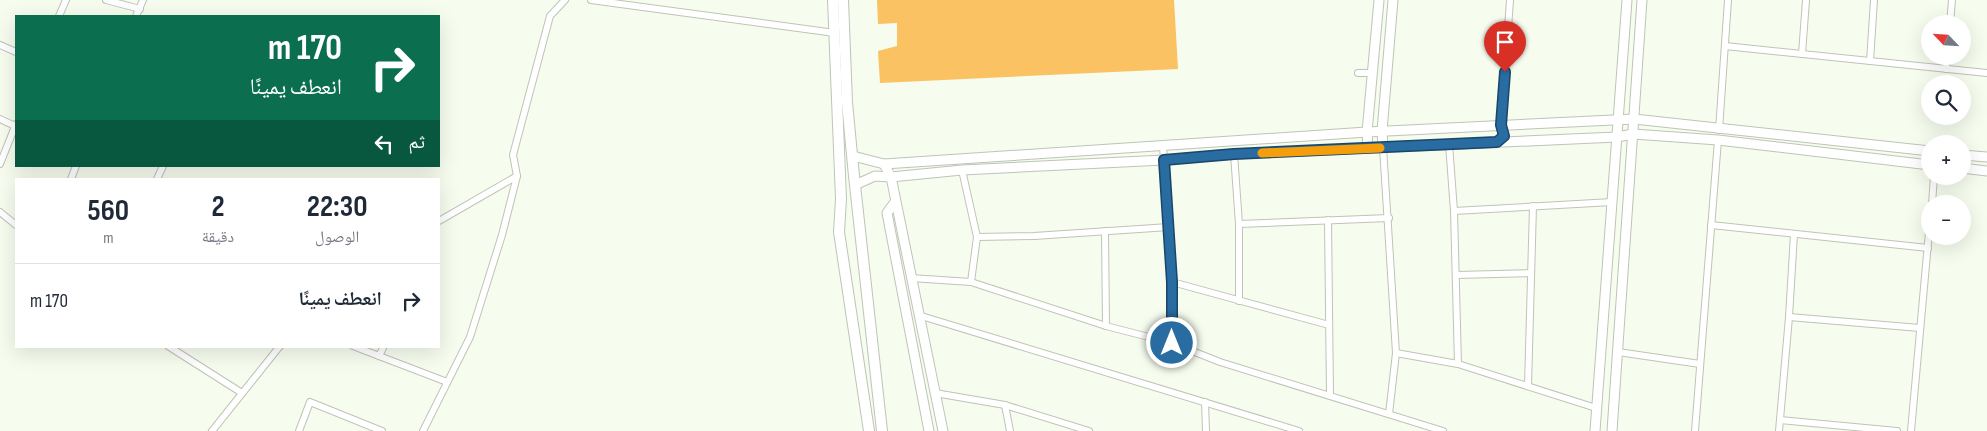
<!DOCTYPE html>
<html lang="ar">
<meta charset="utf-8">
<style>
:root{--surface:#fff;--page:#f2f2f3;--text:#1f2937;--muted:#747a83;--line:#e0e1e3}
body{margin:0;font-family:"Sofia Sans Condensed","Noto Naskh Arabic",sans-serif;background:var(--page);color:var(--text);direction:rtl;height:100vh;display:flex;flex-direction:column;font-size:19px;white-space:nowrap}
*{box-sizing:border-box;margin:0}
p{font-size:16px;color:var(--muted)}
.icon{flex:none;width:28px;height:28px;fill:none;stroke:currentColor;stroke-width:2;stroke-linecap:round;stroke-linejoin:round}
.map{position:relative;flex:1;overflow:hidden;direction:ltr}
.drawer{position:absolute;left:15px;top:178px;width:425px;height:170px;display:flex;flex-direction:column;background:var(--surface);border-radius:0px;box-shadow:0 5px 20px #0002;direction:rtl}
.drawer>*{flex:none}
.hud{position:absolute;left:15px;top:15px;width:425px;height:152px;border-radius:0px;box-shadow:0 5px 20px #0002;direction:rtl;background:#0b6e4f;color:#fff;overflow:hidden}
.needle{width:32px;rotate:295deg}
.buttons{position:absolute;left:1921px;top:15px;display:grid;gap:10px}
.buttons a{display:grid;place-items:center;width:50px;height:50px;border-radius:50%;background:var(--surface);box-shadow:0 5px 20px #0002;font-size:25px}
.pin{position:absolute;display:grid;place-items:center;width:42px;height:42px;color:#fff;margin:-51px -21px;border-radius:50% 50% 50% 0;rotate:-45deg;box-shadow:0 0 5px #0007}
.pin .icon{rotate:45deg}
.me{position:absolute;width:55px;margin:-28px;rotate:0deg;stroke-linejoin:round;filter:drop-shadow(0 0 4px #0008)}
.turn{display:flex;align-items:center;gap:18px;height:105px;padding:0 15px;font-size:22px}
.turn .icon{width:65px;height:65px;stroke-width:2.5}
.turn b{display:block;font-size:35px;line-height:42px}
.then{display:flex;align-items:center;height:48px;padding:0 15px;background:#0003;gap:10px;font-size:19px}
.eta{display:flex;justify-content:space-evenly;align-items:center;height:85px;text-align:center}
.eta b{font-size:30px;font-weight:700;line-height:35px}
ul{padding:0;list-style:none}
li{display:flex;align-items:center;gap:15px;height:75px;padding:0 15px;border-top:1px solid var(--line)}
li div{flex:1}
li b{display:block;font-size:19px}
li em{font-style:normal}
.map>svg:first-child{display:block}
</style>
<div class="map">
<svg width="1987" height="431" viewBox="0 0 1987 431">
<rect width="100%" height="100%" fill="#f6fcee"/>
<polygon fill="#fac263" points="877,0 1174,0 1178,69 880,83 878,51 897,46 897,23 878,24"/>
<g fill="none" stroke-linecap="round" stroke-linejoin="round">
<defs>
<g id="street">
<polyline points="106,0 140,9"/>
<polyline points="591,0 835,33"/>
<polyline points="59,16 66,0"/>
<polyline points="136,16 143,0"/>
<polyline points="1950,24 1952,0"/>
<polyline points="0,45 16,52"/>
<polyline points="1725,46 1987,73"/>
<polyline points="1802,54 1806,0"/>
<polyline points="1870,61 1874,0"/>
<polyline points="1946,69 1947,56"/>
<polyline points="1358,73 1372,73"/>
<polyline points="0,119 15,126"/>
<polyline points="1719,130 1728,0"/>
<polyline points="1497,142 1504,135 1501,125 1510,0"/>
<polyline points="1449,144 1454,211 1458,364"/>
<polyline points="1163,146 1172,282 1172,343"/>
<polyline points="1383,147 1396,353 1389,414"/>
<polyline points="1234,154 1239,224 1239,301"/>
<polyline points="0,164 16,124"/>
<polyline points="962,170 977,237 971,282"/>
<polyline points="71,179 76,166"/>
<polyline points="157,179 163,166"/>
<polyline points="1932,204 1934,176"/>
<polyline points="1454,211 1612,202"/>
<polyline points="0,212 16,225"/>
<polyline points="1328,220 1330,396"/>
<polyline points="439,221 517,176"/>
<polyline points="1239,224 1389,218"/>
<polyline points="1711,225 1928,248"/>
<polyline points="1105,231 1106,326"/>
<polyline points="977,237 1034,236 1169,227"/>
<polyline points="1456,275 1531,273"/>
<polyline points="911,278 971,282 1106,326 1172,343 1220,362 1443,431"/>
<polyline points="1172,282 1329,325"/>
<polyline points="918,315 1299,431"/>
<polyline points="1789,317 1920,328"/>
<polyline points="168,346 242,393"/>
<polyline points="353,346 447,382"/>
<polyline points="1618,352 1700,364"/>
<polyline points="1396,353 1458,364 1596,408"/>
<polyline points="379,356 384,346"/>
<polyline points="1528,386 1533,206"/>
<polyline points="935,393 1005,405 1089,431"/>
<polyline points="1205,402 1206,431"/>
<polyline points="1005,405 1010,431"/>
<polyline points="1780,420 1897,431"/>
<polyline points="212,431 280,346"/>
<polyline points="299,431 310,402 382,431"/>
<polyline points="423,431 470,337 502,235 517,176 513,155 550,16 565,0"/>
<polyline points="1695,431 1718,140"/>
<polyline points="1779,431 1789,317 1794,234"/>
<polyline points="1911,431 1930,221"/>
</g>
<g id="secondary">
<polyline points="1383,147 1382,131 1393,0"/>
<polyline points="1368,148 1367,132 1379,0"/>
<polyline points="1962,155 1987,157"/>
<polyline points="853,156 884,164 1367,132 1634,119 1930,151"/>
<polyline points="884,164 891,177 943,431"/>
<polyline points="1962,168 1987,171"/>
<polyline points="855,185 875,176 891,177 962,170 1164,160 1234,154 1617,137 1633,134 1718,140 1930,165"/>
<polyline points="895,202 887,213 929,431"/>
<polyline points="1595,431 1627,0"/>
<polyline points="1612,431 1642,0"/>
</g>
<g id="primary">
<polyline points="833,0 841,199 839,232 869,431"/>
<polyline points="843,0 847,102 854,176 882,431"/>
</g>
</defs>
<use href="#street" stroke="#bec4b7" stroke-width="8"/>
<use href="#secondary" stroke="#bec4b7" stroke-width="11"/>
<use href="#primary" stroke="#bec4b7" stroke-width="12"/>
<use href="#street" stroke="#fff" stroke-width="6"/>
<use href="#secondary" stroke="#fff" stroke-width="9"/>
<use href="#primary" stroke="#fff" stroke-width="10"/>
</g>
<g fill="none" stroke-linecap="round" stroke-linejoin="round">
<defs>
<polyline id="route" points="1172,343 1172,282 1164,160 1234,154 1497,142 1504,136 1501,125 1505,72"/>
</defs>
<use href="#route" stroke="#1a4669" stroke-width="12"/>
<use href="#route" stroke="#286ca1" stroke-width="9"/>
<polyline stroke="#f59e0b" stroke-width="9" points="1262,153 1380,148"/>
</g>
</svg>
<div class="buttons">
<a><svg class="needle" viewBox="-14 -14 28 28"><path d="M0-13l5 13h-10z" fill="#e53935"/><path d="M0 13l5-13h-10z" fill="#747a83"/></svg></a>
<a><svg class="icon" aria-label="search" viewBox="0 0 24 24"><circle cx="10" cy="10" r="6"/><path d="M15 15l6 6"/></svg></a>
<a>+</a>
<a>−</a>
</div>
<div class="pin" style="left:1505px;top:72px;background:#d93025"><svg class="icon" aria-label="arrive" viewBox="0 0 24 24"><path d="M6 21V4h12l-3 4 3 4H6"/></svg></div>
<svg class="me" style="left:1172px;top:343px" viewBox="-20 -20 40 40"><circle r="17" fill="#286ca1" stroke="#fff" stroke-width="3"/><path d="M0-11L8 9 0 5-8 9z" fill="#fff"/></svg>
<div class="hud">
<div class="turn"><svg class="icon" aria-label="right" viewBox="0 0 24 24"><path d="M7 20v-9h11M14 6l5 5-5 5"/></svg><div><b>170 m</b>انعطف يمينًا</div></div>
<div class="then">ثم<svg class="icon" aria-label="left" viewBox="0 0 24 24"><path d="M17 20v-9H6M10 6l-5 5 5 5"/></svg></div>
</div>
<section class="drawer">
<div class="eta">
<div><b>22:30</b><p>الوصول</p></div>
<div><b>2</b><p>دقيقة</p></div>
<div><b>560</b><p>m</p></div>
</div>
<ul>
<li><svg class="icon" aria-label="right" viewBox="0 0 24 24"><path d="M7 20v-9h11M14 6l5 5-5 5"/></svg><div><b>انعطف يمينًا</b></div><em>170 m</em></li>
</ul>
</section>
</div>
